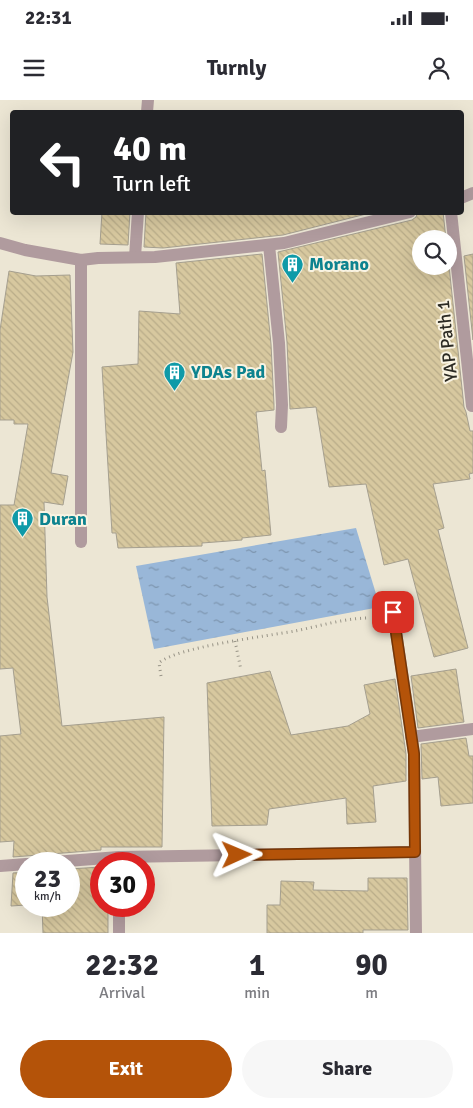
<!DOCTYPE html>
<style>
:root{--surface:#fff;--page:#f7f7f7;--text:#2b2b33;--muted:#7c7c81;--accent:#b45309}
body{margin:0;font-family:Signika,sans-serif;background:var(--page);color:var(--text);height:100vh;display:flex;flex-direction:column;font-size:19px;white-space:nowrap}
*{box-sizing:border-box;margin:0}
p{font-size:16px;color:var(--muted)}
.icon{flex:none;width:28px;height:28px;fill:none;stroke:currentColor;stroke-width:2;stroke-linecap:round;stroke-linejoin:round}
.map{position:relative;height:833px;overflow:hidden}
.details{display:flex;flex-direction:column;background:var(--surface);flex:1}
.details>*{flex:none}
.top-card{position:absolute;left:10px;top:10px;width:454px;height:105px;border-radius:5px;box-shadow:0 5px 20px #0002;background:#202124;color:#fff;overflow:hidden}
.buttons{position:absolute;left:412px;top:130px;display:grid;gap:10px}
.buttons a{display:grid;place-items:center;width:45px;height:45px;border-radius:50%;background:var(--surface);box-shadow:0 5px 20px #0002;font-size:25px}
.speed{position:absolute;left:15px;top:752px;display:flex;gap:10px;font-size:25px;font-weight:700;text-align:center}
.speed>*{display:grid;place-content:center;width:65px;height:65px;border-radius:50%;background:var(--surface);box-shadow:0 5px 20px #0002;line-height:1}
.speed small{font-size:12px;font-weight:400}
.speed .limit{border:8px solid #d22;background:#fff;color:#111}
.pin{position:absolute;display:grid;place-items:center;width:42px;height:42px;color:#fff;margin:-21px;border-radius:10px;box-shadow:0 2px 8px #0006}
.me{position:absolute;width:55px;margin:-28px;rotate:89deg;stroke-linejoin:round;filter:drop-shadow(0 0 4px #0008)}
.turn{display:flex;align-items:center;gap:18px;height:105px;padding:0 20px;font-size:22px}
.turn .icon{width:65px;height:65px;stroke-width:2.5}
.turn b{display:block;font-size:35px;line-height:42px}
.eta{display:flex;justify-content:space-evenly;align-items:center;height:85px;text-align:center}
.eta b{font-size:30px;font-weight:800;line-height:35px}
.cta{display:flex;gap:10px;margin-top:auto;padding:10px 20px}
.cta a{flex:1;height:58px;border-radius:30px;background:var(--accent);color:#fff;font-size:20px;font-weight:800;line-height:58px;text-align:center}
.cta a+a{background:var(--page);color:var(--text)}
.status{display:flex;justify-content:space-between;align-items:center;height:35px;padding:0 25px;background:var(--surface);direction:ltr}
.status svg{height:14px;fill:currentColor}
header{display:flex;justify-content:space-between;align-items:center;height:65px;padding:0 20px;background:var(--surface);font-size:22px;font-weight:800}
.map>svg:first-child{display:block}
</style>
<div class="status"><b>22:31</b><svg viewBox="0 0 49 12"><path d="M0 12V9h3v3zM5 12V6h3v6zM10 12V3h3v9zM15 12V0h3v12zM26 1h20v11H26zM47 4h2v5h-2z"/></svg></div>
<header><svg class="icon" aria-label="menu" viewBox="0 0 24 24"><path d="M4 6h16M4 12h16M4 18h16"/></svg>Turnly<svg class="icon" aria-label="person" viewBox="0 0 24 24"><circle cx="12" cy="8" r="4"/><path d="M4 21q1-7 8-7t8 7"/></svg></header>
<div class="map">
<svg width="473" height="833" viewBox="0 0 473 833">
<defs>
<pattern id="water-ripples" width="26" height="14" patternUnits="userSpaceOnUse" patternTransform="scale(1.25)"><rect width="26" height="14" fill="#99b7d8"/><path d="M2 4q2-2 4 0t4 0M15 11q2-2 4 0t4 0" fill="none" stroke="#7d95af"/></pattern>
<pattern id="building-back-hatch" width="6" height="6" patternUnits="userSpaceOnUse" patternTransform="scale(1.25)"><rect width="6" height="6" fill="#d7c89f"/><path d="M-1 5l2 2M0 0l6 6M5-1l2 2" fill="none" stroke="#b9ac89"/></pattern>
</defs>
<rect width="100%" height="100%" fill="#ece6d4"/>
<polygon fill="url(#water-ripples)" points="356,428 380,507 154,549 136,466"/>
<g fill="url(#building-back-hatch)" stroke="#a59f8f">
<polygon points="102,112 130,112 128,145 100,144"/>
<polygon points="146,112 374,112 283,135 163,148 144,147"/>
<polygon points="418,112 443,112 446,139 421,139 421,166 449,166 464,307 466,312 470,331 473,331 473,373 469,374 470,379 433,384 444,428 438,430 468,548 434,557 408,459 384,465 366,384 329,387 316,307 290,309 287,242 278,152 412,120 416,117"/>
<polygon points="262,154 271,244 274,305 274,310 256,312 262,371 265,370 271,435 242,438 242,440 202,443 202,446 118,448 116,433 112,433 102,267 138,264 139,211 180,214 176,163"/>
<polygon points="473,154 473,240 464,156"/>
<polygon points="9,171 36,176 70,175 73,252 51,373 68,376 63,405 44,402 47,497 62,626 164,617 162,747 101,747 101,750 13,757 14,741 0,742 0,636 21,634 13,568 0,569 0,405 14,405 28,324 14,324 14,320 0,320 0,230"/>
<polygon points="456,569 464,622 418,628 411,576"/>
<polygon points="270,571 291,635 348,626 370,614 364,585 395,579 406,654 406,681 373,686 376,722 347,724 346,698 269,709 267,725 212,726 207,583"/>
<polygon points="466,638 469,656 473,656 473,703 441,706 438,677 422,679 421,644"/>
<polygon points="101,767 101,806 108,806 108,833 43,833 42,806 69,806 69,769"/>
<polygon points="26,772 26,805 11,806 13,773"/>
<polygon points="368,778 407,778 408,830 363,830 363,833 267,833 267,805 280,805 281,781 314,782 313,790 368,791"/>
</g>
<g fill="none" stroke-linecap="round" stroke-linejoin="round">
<g stroke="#989487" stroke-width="3" stroke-dasharray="1 4" stroke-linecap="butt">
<polyline points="235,541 241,570"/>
<path d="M161,576L159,563C176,547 268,536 295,531C320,526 345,518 370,518"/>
</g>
<g stroke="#b09b9e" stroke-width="12">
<polyline points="147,12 148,0"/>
<polyline points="451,112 472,306"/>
<polyline points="269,145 279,243 282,305 281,327"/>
<polyline points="135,157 138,112"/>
<polyline points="81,160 81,442"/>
<polyline points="411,637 473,629"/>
</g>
<g stroke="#b09b9e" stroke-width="12">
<polyline points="461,98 473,93"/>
<polyline points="0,143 25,150 81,160 98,158 155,157 284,143 410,112"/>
<polyline points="393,512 414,653 416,833"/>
<polyline points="28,764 119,757 415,752"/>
<polyline points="0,766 26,764"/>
<polyline points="119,806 119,833"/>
</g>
</g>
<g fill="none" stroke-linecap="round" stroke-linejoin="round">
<defs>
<polyline id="route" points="237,755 415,752 414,654 393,512"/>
</defs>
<use href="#route" stroke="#753606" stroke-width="12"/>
<use href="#route" stroke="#b45309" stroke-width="9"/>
</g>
<defs>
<symbol id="building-pin" viewBox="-11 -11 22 30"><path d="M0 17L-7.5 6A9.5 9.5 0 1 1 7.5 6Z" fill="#0f9aa8" stroke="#f9f3e2"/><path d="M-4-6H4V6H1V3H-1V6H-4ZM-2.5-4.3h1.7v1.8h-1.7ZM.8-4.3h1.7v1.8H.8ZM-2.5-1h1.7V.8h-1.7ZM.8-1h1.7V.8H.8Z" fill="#fff"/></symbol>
</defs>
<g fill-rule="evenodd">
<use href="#building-pin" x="280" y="152" width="25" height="34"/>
<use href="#building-pin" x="162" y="260" width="25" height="34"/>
<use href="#building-pin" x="10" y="406" width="25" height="34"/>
</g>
<g text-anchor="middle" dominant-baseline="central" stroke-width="4" stroke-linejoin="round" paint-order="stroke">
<g font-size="18" font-weight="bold" fill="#0d838f" stroke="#f9f3e2" text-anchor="start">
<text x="309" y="164">Morano</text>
<text x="191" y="272">YDAs Pad</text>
<text x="39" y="419">Duran</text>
</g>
<g font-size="18" fill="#2c2a23" stroke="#f9f3e2">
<text transform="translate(447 241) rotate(-96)">YAP Path 1</text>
</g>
</g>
</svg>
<div class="buttons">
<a><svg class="icon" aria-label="search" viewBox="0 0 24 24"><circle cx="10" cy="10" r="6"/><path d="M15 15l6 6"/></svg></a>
</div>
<div class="speed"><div>23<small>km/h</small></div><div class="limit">30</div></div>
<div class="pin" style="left:393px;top:512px;background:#d93025"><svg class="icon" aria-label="arrive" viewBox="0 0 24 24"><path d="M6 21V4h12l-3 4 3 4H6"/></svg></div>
<svg class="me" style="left:237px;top:755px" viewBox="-20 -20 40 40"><path d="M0-17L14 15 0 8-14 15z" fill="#b45309" stroke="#fff" stroke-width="4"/></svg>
<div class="top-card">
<div class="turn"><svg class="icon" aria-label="left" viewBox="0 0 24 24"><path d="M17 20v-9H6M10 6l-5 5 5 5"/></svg><div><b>40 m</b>Turn left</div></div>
</div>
</div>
<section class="details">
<div class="eta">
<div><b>22:32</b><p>Arrival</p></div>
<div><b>1</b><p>min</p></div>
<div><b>90</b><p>m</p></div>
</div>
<div class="cta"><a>Exit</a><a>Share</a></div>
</section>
